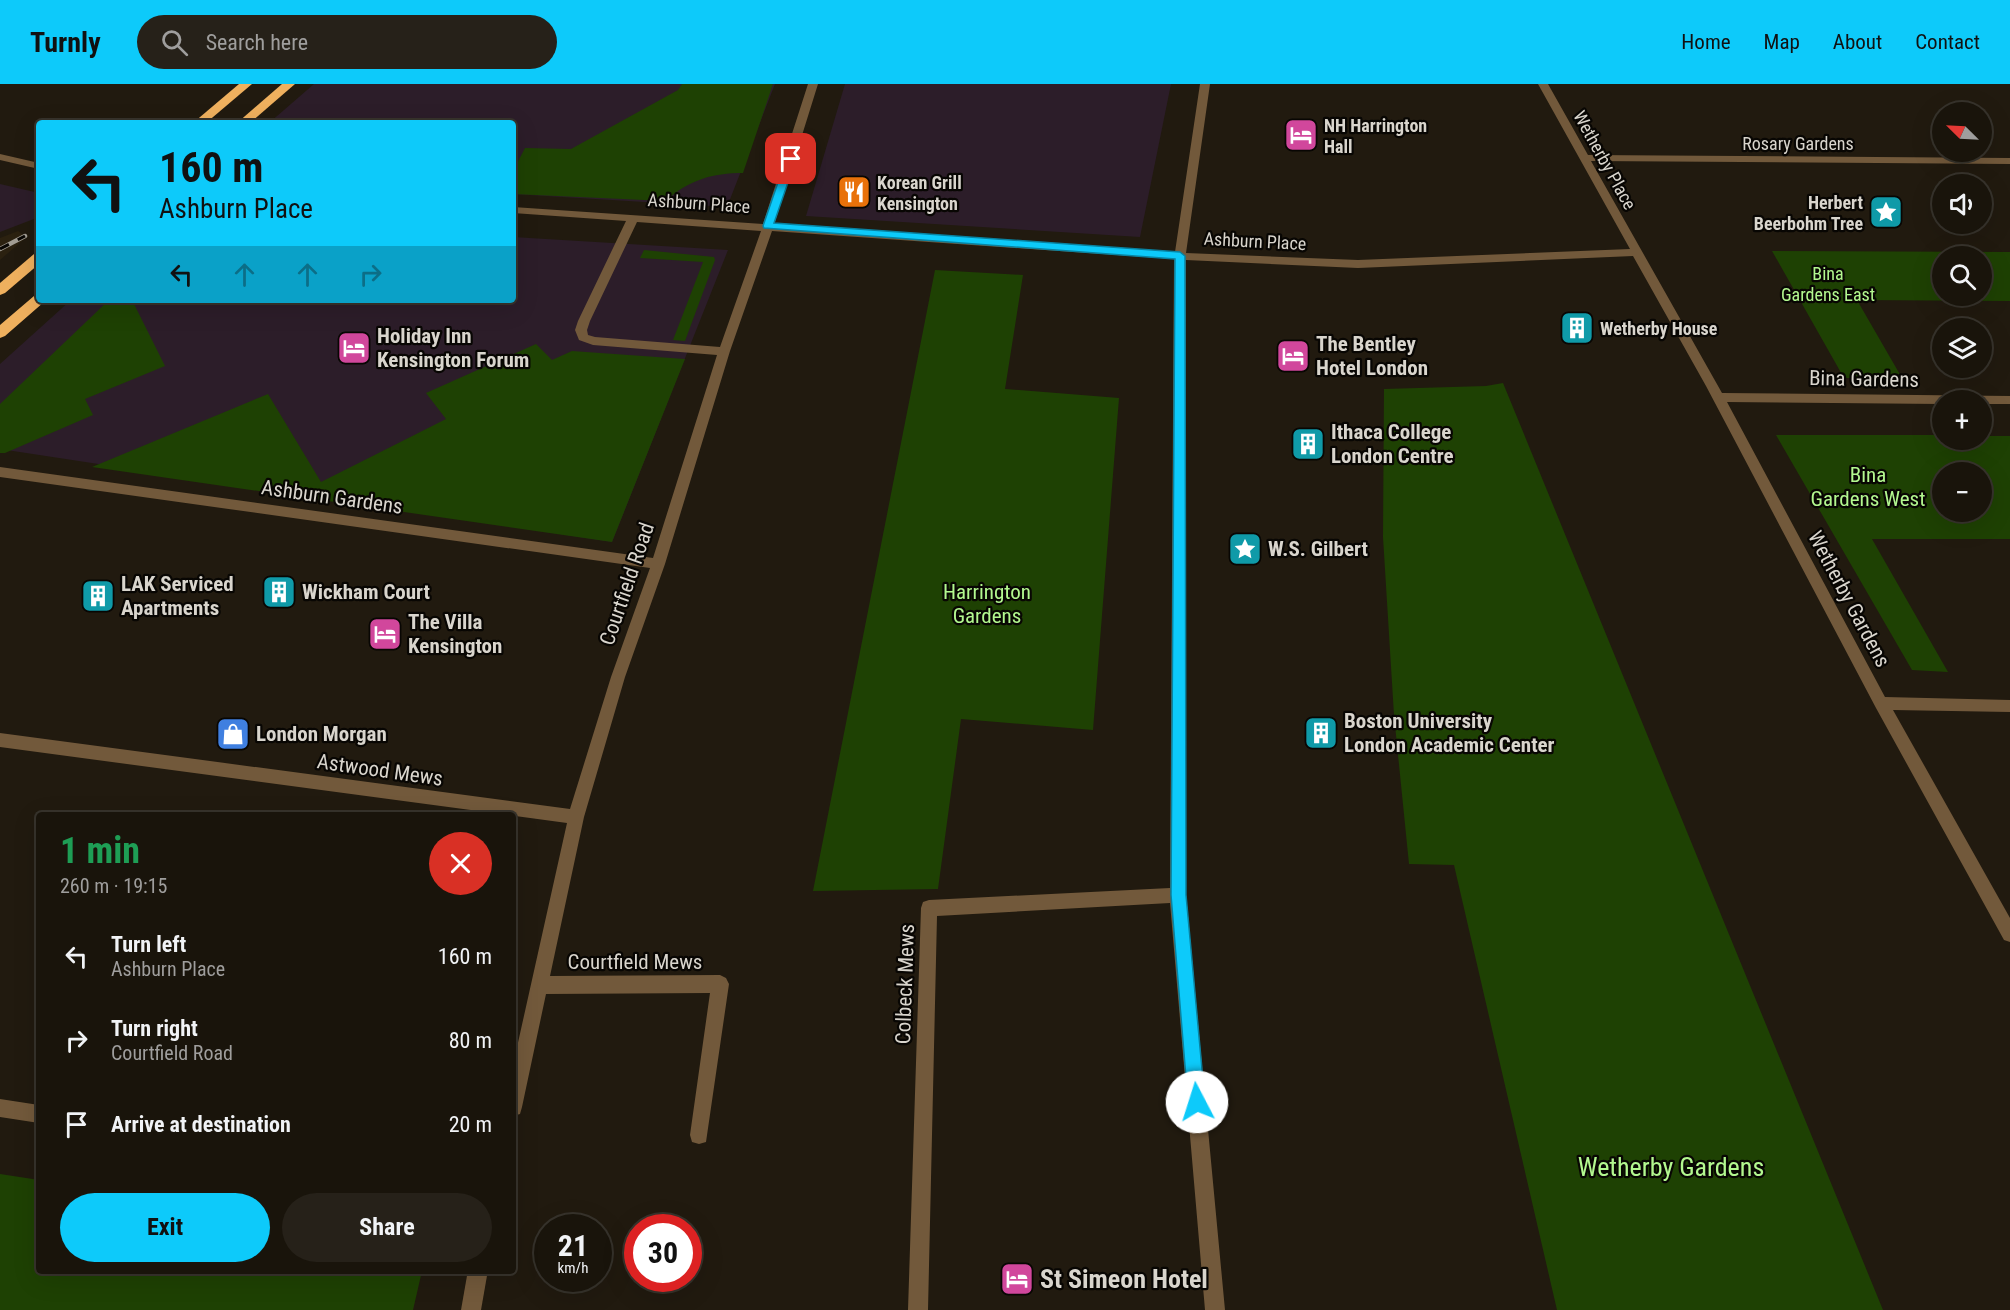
<!DOCTYPE html>
<meta charset="utf-8">
<style>
:root{--surface:#19140b;--page:#262119;--text:#f1f3f6;--muted:#9f9e9d;--line:#37332c;--accent:#0dcafa}
body{margin:0;font-family:"Roboto Condensed",sans-serif;background:var(--page);color:var(--text);height:100vh;display:flex;flex-direction:column;font-size:22px;white-space:nowrap}
*{box-sizing:border-box;margin:0}
p{font-size:20px;color:var(--muted)}
.icon{flex:none;width:33px;height:33px;fill:none;stroke:currentColor;stroke-width:2;stroke-linecap:round;stroke-linejoin:round}
.map{position:relative;flex:1;overflow:hidden}
.side{position:absolute;left:36px;top:728px;width:480px;height:462px;display:flex;flex-direction:column;background:var(--surface);border-radius:6px;box-shadow:0 6px 24px #0002,0 0 0 2px var(--line)}
.side>*{flex:none}
.top-card{position:absolute;left:36px;top:36px;width:480px;height:183px;border-radius:6px;box-shadow:0 6px 24px #0002,0 0 0 2px var(--line);background:#0dcafa;color:#111;overflow:hidden}
.needle{width:39px;rotate:294deg}
.fabs{position:absolute;left:1932px;top:18px;display:grid;gap:12px}
.fabs a{display:grid;place-items:center;width:60px;height:60px;border-radius:50%;background:var(--surface);box-shadow:0 6px 24px #0002,0 0 0 2px var(--line);font-size:30px}
.speed{position:absolute;left:534px;top:1130px;display:flex;gap:12px;font-size:30px;font-weight:700;text-align:center}
.speed>*{display:grid;place-content:center;width:78px;height:78px;border-radius:50%;background:var(--surface);box-shadow:0 6px 24px #0002,0 0 0 2px var(--line);line-height:1}
.speed small{font-size:15px;font-weight:400}
.speed .limit{border:9px solid #d22;background:#fff;color:#111}
.pin{position:absolute;display:grid;place-items:center;width:51px;height:51px;color:#fff;margin:-26px;border-radius:12px;box-shadow:0 3px 9px #0006}
.me{position:absolute;width:66px;margin:-33px;rotate:355deg;stroke-linejoin:round;filter:drop-shadow(0 0 4px #0008)}
.turn{display:flex;align-items:center;gap:21px;height:126px;padding:0 24px;font-size:27px}
.turn .icon{width:78px;height:78px;stroke-width:2.5}
.turn b{display:block;font-size:42px;line-height:51px}
.lanes{display:flex;align-items:center;height:57px;padding:0 24px;background:#0003;justify-content:center;gap:30px;direction:ltr}
.lanes .off{opacity:.35}
.round{display:grid;place-items:center;flex:none;width:63px;height:63px;border-radius:32px;background:var(--page)}
.summary{display:flex;align-items:center;justify-content:space-between;height:102px;padding:0 24px}
h1{font-size:36px;font-weight:700;line-height:45px;color:#1e9e55}
.cta{display:flex;gap:12px;margin-top:auto;padding:12px 24px}
.cta a{flex:1;height:69px;border-radius:36px;background:var(--accent);color:#111;font-size:24px;font-weight:700;line-height:69px;text-align:center}
.cta a+a{background:var(--page);color:var(--text)}
ul{padding:0;list-style:none}
li{display:flex;align-items:center;gap:18px;height:84px;padding:0 24px}
li div{flex:1}
li b{display:block;font-size:22px}
li em{font-style:normal}
header{display:flex;align-items:center;gap:36px;box-sizing:border-box;height:84px;padding:0 30px;background:var(--accent);color:#111}
header strong{font-size:28px}
nav{display:flex;gap:33px;margin-inline-start:auto;font-size:21px}
.search{width:420px;height:54px;background:var(--page);display:flex;align-items:center;gap:15px;box-sizing:border-box;padding:0 21px;border-radius:33px;color:var(--muted);font-size:22px}
.map>svg:first-child{display:block}
</style>
<header>
<strong>Turnly</strong>
<div class="search"><svg class="icon" aria-label="search" viewBox="0 0 24 24"><circle cx="10" cy="10" r="6"/><path d="M15 15l6 6"/></svg>Search here</div>
<nav><a>Home</a><a>Map</a><a>About</a><a>Contact</a></nav>
</header>
<div class="map">
<svg width="2010" height="1226" viewBox="0 0 2010 1226">
<rect width="100%" height="100%" fill="#211a0f"/>
<g fill="#2c1d29">
<polygon points="314,0 775,0 727,123 513,110 513,39 269,39"/>
<polygon points="845,0 1171,0 1140,153 806,132"/>
<polygon points="0,100 39,109 39,133 0,148"/>
<polygon points="513,153 728,166 612,458 0,365 0,280 71,216 513,216"/>
</g>
<polygon fill="#2b2110" points="18,147 25,152 29,151 0,176 0,154"/>
<g fill="#1e4103" fill-rule="evenodd">
<path d="M682,0H773L743,89C713,89 688,96 666,117L513,110V87L525,64L571,65L678,6Z"/>
<polygon points="644,166 714,173 715,176 685,257 673,256 703,178 640,174"/>
<path d="M1772,167L2010,168V217L1857,216L1902,294H1844ZM1942,172H1982V212H1942Z"/>
<polygon points="935,186 1023,191 1005,305 1119,314 1093,646 961,635 938,805 813,807"/>
<polygon points="109,216 132,216 165,282 85,315 93,331 5,369 0,369 0,320"/>
<polygon points="536,260 552,276 572,267 685,275 612,458 92,383 268,310 321,398 446,335 426,309"/>
<polygon points="1503,299 1883,1226 1557,1226 1454,781 1409,780 1394,631 1383,453 1384,305 1486,302"/>
<path d="M1776,351H1942V356H1982V352H2010V455H1872L1948,588L1912,586ZM1942,388H1982V428H1942Z"/>
<polygon points="0,1090 39,1096 39,1186 422,1187 413,1226 0,1226"/>
</g>
<g fill="none" stroke-linecap="round" stroke-linejoin="round">
<g fill="#72593b" fill-rule="evenodd">
<path d="M808,0H818L774,141L1175,168L1200,0H1210L1186,169L1358,176L1630,165L1538,0H1548L1588,71L2010,74V80L1591,77L1722,309L2010,312V320H1982V316H1942V320L1727,318L1885,613L2010,616V628L1893,626L2010,834V858L2004,856L1876,624L1706,302L1633,172L1358,184L1186,176V811L1225,1226H1205L1170,819L937,832L928,1226H908L921,824L923,818L929,816L1170,804L1174,175L772,147L730,267L665,480L625,593L584,733L550,892L720,891L726,894L729,900L706,1058L699,1060L692,1058L690,1051L710,909L546,910L522,1023L520,1030L513,1032V981L567,739L0,663V649L570,725L611,593L650,484L0,393V383L653,474L717,271L593,261L579,256L575,246L578,237L626,137L513,129V123L763,140ZM637,138L761,147L720,263L595,253L588,251L587,246L590,237Z"/>
<polygon points="0,70 39,79 39,85 0,76"/>
<polygon points="0,1015 39,1021 39,1039 0,1033"/>
<polygon points="468,1186 488,1186 481,1226 461,1226"/>
</g>
<g fill="#efb05e" fill-rule="evenodd">
<polygon points="239,0 252,0 206,39 193,39"/>
<polygon points="282,0 295,0 250,39 237,39"/>
<polygon points="39,169 39,180 5,209 0,211 0,199 34,170"/>
<polygon points="39,210 39,216 45,216 44,218 5,252 0,254 0,241 34,212"/>
</g>
<defs>
<polyline id="rail" points="0,165 25,152"/>
</defs>
<use href="#rail" stroke="#a29d94" stroke-width="4.5"/>
<use href="#rail" stroke="#080603" stroke-width="3" stroke-dasharray="10" stroke-linecap="butt"/>
</g>
<polygon fill="#0dcafa" stroke="#0883a2" stroke-width="1.5" points="791,72 796,75 774,139 1180,168 1185,172 1186,811 1205,1018 1203,1024 1197,1027 1191,1024 1188,1018 1171,811 1175,175 764,144 763,142 786,75"/>
<defs>
<symbol id="hotel-square" viewBox="-11 -11 22 22"><rect x="-9" y="-9" width="18" height="18" rx="4" fill="#d1479c" stroke="#080603"/><path d="M-6-4.5h1.5V1H6V5H4.5V3h-9V5H-6ZM-4 0a1.8 1.8 0 1 1 3.6 0ZM.5 0V-2.5h3Q6-2.5 6 0Z" fill="#fff"/></symbol>
<symbol id="restaurant-square" viewBox="-11 -11 22 22"><rect x="-9" y="-9" width="18" height="18" rx="4" fill="#e8710a" stroke="#080603"/><path d="M-5-6h1v4h1v-4h1v4h1v-4h1v5L-1.5 .5V6h-2V.5L-5-1ZM5-6V6H3V1.5H1.5Q1.5-4 5-6Z" fill="#fff"/></symbol>
<symbol id="sight-square" viewBox="-11 -11 22 22"><rect x="-9" y="-9" width="18" height="18" rx="4" fill="#0f9aa8" stroke="#080603"/><path d="M0-6L1.8-2.2L6-1.7L2.9 1.2L3.7 5.4L0 3.3L-3.7 5.4L-2.9 1.2L-6-1.7L-1.8-2.2Z" fill="#fff"/></symbol>
<symbol id="building-square" viewBox="-11 -11 22 22"><rect x="-9" y="-9" width="18" height="18" rx="4" fill="#0f9aa8" stroke="#080603"/><path d="M-4-6H4V6H1V3H-1V6H-4ZM-2.5-4.3h1.7v1.8h-1.7ZM.8-4.3h1.7v1.8H.8ZM-2.5-1h1.7V.8h-1.7ZM.8-1h1.7V.8H.8Z" fill="#fff"/></symbol>
<symbol id="shop-square" viewBox="-11 -11 22 22"><rect x="-9" y="-9" width="18" height="18" rx="4" fill="#3f7fe0" stroke="#080603"/><path d="M-5-2.5h2.3a2.7 3.5 0 0 1 5.4 0H5L5.5 6h-11ZM-1.5-2.5h3a1.5 2.3 0 0 0-3 0Z" fill="#fff"/></symbol>
</defs>
<g fill-rule="evenodd">
<use href="#hotel-square" x="1282" y="32" width="38" height="38"/>
<use href="#restaurant-square" x="835" y="89" width="38" height="38"/>
<use href="#sight-square" x="1867" y="109" width="38" height="38"/>
<use href="#building-square" x="1558" y="225" width="38" height="38"/>
<use href="#hotel-square" x="335" y="245" width="38" height="38"/>
<use href="#hotel-square" x="1274" y="253" width="38" height="38"/>
<use href="#building-square" x="1289" y="341" width="38" height="38"/>
<use href="#sight-square" x="1226" y="446" width="38" height="38"/>
<use href="#building-square" x="260" y="489" width="38" height="38"/>
<use href="#building-square" x="79" y="493" width="38" height="38"/>
<use href="#hotel-square" x="366" y="531" width="38" height="38"/>
<use href="#building-square" x="1302" y="630" width="38" height="38"/>
<use href="#shop-square" x="214" y="631" width="38" height="38"/>
<use href="#hotel-square" x="998" y="1176" width="38" height="38"/>
</g>
<g text-anchor="middle" dominant-baseline="central" stroke-width="4.5" stroke-linejoin="round" paint-order="stroke">
<g font-size="18" font-weight="bold" fill="#d9d5cd" stroke="#080603" text-anchor="start">
<text x="1324" y="41">NH Harrington<tspan x="1324" dy="21">Hall</tspan></text>
<text x="877" y="98">Korean Grill<tspan x="877" dy="21">Kensington</tspan></text>
<text x="1863" y="118" text-anchor="end">Herbert<tspan x="1863" dy="21">Beerbohm Tree</tspan></text>
<text x="1600" y="244">Wetherby House</text>
</g>
<g font-size="18" fill="#d9d5cd" stroke="#080603">
<text x="1798" y="59">Rosary Gardens</text>
<text transform="translate(1605 76) rotate(61)">Wetherby Place</text>
<text transform="translate(699 119) rotate(4)">Ashburn Place</text>
<text transform="translate(1255 157) rotate(3)">Ashburn Place</text>
</g>
<g font-size="18" fill="#b3f88f" stroke="#080603">
<text x="1828" y="189">Bina<tspan x="1828" dy="21">Gardens East</tspan></text>
</g>
<g font-size="21" font-weight="bold" fill="#d9d5cd" stroke="#080603" text-anchor="start">
<text x="377" y="252">Holiday Inn<tspan x="377" dy="24">Kensington Forum</tspan></text>
<text x="1316" y="260">The Bentley<tspan x="1316" dy="24">Hotel London</tspan></text>
<text x="1331" y="348">Ithaca College<tspan x="1331" dy="24">London Centre</tspan></text>
<text x="1268" y="465">W.S. Gilbert</text>
<text x="121" y="500">LAK Serviced<tspan x="121" dy="24">Apartments</tspan></text>
<text x="302" y="508">Wickham Court</text>
<text x="408" y="538">The Villa<tspan x="408" dy="24">Kensington</tspan></text>
<text x="1344" y="637">Boston University<tspan x="1344" dy="24">London Academic Center</tspan></text>
<text x="256" y="650">London Morgan</text>
</g>
<g font-size="21" fill="#d9d5cd" stroke="#080603">
<text transform="translate(1864 295) rotate(1)">Bina Gardens</text>
<text transform="translate(332 413) rotate(8)">Ashburn Gardens</text>
<text transform="translate(627 500) rotate(-71)">Courtfield Road</text>
<text transform="translate(1849 515) rotate(62)">Wetherby Gardens</text>
<text transform="translate(380 686) rotate(8)">Astwood Mews</text>
<text x="635" y="878">Courtfield Mews</text>
<text transform="translate(905 900) rotate(-88)">Colbeck Mews</text>
</g>
<g font-size="21" fill="#b3f88f" stroke="#080603">
<text x="1868" y="391">Bina<tspan x="1868" dy="24">Gardens West</tspan></text>
<text x="987" y="508">Harrington<tspan x="987" dy="24">Gardens</tspan></text>
</g>
<g font-size="26" fill="#b3f88f" stroke="#080603">
<text x="1671" y="1083">Wetherby Gardens</text>
</g>
<g font-size="26" font-weight="bold" fill="#d9d5cd" stroke="#080603" text-anchor="start">
<text x="1040" y="1195">St Simeon Hotel</text>
</g>
</g>
</svg>
<div class="fabs">
<a><svg class="needle" viewBox="-14 -14 28 28"><path d="M0-13l5 13h-10z" fill="#e53935"/><path d="M0 13l5-13h-10z" fill="#9f9e9d"/></svg></a>
<a><svg class="icon" aria-label="sound" viewBox="0 0 24 24"><path d="M4 9h4l5-4v14l-5-4H4zM17 9q2 3 0 6"/></svg></a>
<a><svg class="icon" aria-label="search" viewBox="0 0 24 24"><circle cx="10" cy="10" r="6"/><path d="M15 15l6 6"/></svg></a>
<a><svg class="icon" aria-label="layers" viewBox="0 0 24 24"><path d="M12 4l9 5-9 5-9-5zM3 14l9 5 9-5"/></svg></a>
<a>+</a>
<a>−</a>
</div>
<div class="speed"><div>21<small>km/h</small></div><div class="limit">30</div></div>
<div class="pin" style="left:791px;top:75px;background:#d93025"><svg class="icon" aria-label="arrive" viewBox="0 0 24 24"><path d="M6 21V4h12l-3 4 3 4H6"/></svg></div>
<svg class="me" style="left:1197px;top:1018px" viewBox="-20 -20 40 40"><circle r="19" fill="#fff"/><path d="M0-13L10 11 0 6-10 11z" fill="#0dcafa"/></svg>
<div class="top-card">
<div class="turn"><svg class="icon" aria-label="left" viewBox="0 0 24 24"><path d="M17 20v-9H6M10 6l-5 5 5 5"/></svg><div><b>160 m</b>Ashburn Place</div></div>
<div class="lanes"><svg class="icon" aria-label="left" viewBox="0 0 24 24"><path d="M17 20v-9H6M10 6l-5 5 5 5"/></svg><svg class="icon off" aria-label="ahead" viewBox="0 0 24 24"><path d="M12 20V5M6 11l6-6 6 6"/></svg><svg class="icon off" aria-label="ahead" viewBox="0 0 24 24"><path d="M12 20V5M6 11l6-6 6 6"/></svg><svg class="icon off" aria-label="right" viewBox="0 0 24 24"><path d="M7 20v-9h11M14 6l5 5-5 5"/></svg></div>
</div>
<section class="side">
<div class="summary"><div><h1>1 min</h1><p>260 m · 19:15</p></div><a class="round" style="background:#d93025;color:#fff"><svg class="icon" aria-label="close" viewBox="0 0 24 24"><path d="M6 6l12 12M18 6L6 18"/></svg></a></div>
<ul>
<li><svg class="icon" aria-label="left" viewBox="0 0 24 24"><path d="M17 20v-9H6M10 6l-5 5 5 5"/></svg><div><b>Turn left</b><p>Ashburn Place</p></div><em>160 m</em></li>
<li><svg class="icon" aria-label="right" viewBox="0 0 24 24"><path d="M7 20v-9h11M14 6l5 5-5 5"/></svg><div><b>Turn right</b><p>Courtfield Road</p></div><em>80 m</em></li>
<li><svg class="icon" aria-label="arrive" viewBox="0 0 24 24"><path d="M6 21V4h12l-3 4 3 4H6"/></svg><div><b>Arrive at destination</b></div><em>20 m</em></li>
</ul>
<div class="cta"><a>Exit</a><a>Share</a></div>
</section>
</div>
